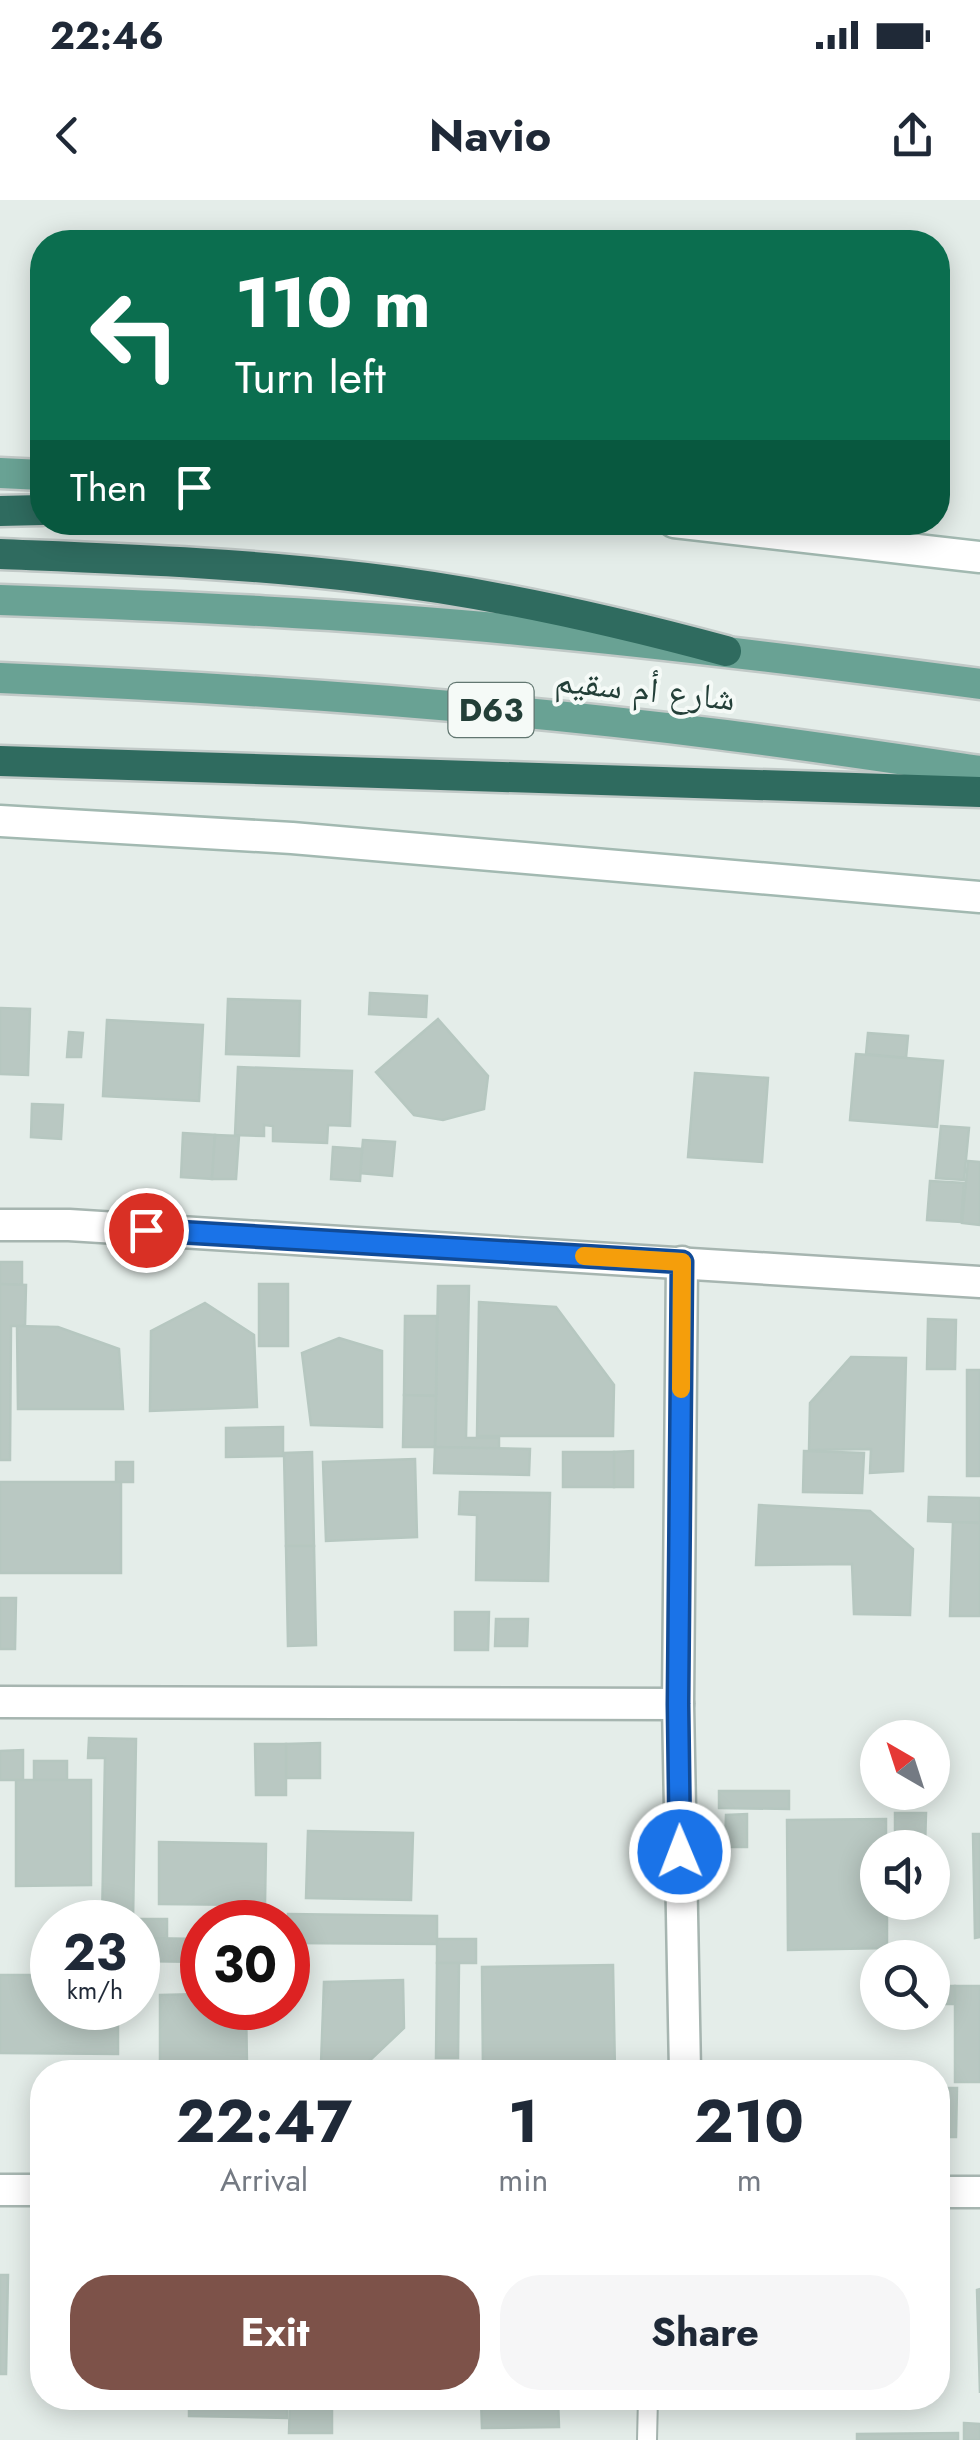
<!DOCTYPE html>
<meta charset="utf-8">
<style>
:root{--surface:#fff;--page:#f6f6f7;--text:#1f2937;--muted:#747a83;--accent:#7d5249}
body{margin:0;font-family:Jost,"Noto Naskh Arabic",sans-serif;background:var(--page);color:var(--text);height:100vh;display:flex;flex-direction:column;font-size:38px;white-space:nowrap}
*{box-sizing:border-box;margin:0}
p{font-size:32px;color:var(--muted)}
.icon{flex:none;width:55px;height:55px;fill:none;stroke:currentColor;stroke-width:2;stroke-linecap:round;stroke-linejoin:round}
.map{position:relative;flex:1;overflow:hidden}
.drawer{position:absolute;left:30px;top:1860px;width:920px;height:350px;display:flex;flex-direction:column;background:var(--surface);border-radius:40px;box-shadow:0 5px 25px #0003}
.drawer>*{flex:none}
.hud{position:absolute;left:30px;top:30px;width:920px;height:305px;border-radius:40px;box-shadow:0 5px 25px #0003;background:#0b6e4f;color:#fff;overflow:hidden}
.needle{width:65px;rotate:321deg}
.tools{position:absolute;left:860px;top:1520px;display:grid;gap:20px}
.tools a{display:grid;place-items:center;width:90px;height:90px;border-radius:50%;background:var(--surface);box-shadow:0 5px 25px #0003;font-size:50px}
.speed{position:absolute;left:30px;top:1700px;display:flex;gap:20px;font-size:50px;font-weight:700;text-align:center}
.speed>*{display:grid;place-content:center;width:130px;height:130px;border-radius:50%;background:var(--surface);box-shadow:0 5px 25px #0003;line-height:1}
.speed small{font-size:25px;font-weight:400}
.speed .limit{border:15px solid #d22;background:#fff;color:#111}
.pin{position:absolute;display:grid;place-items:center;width:85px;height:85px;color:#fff;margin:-42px;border:5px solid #fff;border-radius:50%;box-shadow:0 2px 10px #0007}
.me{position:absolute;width:110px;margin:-55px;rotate:359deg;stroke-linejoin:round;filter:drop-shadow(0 0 8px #0008)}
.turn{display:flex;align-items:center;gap:35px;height:210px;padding:0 40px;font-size:45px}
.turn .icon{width:130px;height:130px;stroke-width:2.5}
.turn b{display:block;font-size:70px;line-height:85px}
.then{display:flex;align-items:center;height:95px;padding:0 40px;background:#0003;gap:20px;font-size:38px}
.eta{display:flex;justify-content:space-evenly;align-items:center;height:170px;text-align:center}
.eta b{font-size:60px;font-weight:700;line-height:70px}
.button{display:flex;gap:20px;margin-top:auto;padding:20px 40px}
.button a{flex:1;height:115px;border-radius:40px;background:var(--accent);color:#fff;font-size:40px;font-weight:700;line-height:115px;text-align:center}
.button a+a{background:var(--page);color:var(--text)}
.status{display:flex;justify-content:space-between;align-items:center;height:70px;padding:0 50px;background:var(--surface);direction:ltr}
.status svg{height:28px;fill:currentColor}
header{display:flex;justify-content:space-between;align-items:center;height:130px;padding:0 40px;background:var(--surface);font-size:45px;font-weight:700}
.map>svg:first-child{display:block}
</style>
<div class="status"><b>22:46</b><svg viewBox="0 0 49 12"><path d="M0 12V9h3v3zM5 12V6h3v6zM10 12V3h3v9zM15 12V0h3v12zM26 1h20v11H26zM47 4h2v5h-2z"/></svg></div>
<header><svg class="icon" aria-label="back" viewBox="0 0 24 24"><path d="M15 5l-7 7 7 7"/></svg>Navio<svg class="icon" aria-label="share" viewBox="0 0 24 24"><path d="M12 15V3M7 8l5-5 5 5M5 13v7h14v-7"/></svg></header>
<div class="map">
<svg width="980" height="2240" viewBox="0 0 980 2240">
<rect width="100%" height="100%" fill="#e4ede9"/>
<g fill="#b9c8c2" stroke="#b6c7c0" stroke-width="2.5">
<polygon points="370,793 427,796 426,817 369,814"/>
<polygon points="228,799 300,801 299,856 226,854"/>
<polygon points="0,808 30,809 28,875 0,874"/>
<polygon points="438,819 488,876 484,909 443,920 414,915 376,872"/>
<polygon points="107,820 203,825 199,901 103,896"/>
<polygon points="69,832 83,833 81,857 67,857"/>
<polygon points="868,833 908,836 906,858 866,854"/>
<polygon points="856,854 943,861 937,927 850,920"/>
<polygon points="238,867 352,871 350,926 328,925 327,943 273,941 273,926 264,925 264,936 235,935"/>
<polygon points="695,873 768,878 762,962 688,957"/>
<polygon points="32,904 63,905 61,939 31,937"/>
<polygon points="941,926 969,928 964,980 936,978"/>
<polygon points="183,933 215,935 212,979 181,977"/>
<polygon points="215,935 239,936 236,979 212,979"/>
<polygon points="363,940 395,942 392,976 360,973"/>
<polygon points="333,947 362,949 360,981 331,979"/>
<polygon points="968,961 980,962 980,1025 962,1023"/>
<polygon points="930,981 964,983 961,1022 927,1020"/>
<polygon points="0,1062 22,1062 22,1085 0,1084"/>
<polygon points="0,1084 26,1085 25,1126 11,1126 10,1260 0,1260"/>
<rect x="259" y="1084" width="29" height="62"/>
<polygon points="438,1086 469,1086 466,1238 499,1238 499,1249 435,1247"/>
<polygon points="479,1102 556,1107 614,1185 613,1236 477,1236"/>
<polygon points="205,1103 254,1135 257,1207 150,1211 151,1131"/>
<polygon points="405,1116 437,1116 436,1196 404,1195"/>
<polygon points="928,1119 956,1120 955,1169 927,1169"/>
<polygon points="17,1126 58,1127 119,1149 123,1209 18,1209"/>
<polygon points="339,1138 382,1151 382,1227 311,1225 302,1153"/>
<polygon points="851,1157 906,1158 903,1271 870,1273 871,1249 809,1250 810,1203"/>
<rect x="967" y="1170" width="13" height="106"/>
<polygon points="404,1195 436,1196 435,1247 403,1247"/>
<polygon points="283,1227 283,1256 226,1257 226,1228"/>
<polygon points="435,1247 530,1249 529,1275 434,1273"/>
<polygon points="633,1251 633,1287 614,1287 614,1252"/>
<polygon points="804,1251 864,1253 862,1293 803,1292"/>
<polygon points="312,1252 314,1346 286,1346 284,1253"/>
<rect x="563" y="1252" width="51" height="35"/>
<polygon points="415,1259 417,1337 326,1341 323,1262"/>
<rect x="116" y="1262" width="17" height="20"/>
<rect x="0" y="1282" width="121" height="91"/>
<polygon points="460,1292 550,1293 548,1381 476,1380 477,1315 459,1314"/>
<polygon points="929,1297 980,1298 980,1323 928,1321"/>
<polygon points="759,1305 870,1311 913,1349 910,1415 854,1414 852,1364 756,1365"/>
<polygon points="953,1322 980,1323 980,1416 950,1416"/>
<polygon points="286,1346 314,1346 316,1445 288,1446"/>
<polygon points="0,1398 16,1398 15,1449 0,1449"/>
<polygon points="455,1412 489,1412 488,1450 455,1450"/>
<polygon points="496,1419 528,1419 527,1446 495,1446"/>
<polygon points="89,1538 136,1539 133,1722 102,1722 105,1558 88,1558"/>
<polygon points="320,1543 320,1578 286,1578 286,1544"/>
<polygon points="255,1544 286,1544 286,1595 256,1595"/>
<polygon points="23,1550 23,1580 0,1580 0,1551"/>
<rect x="34" y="1561" width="33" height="19"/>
<polygon points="16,1580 91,1580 91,1685 16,1686"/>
<polygon points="719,1591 789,1591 789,1609 719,1608"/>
<polygon points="895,1613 926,1613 925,1648 895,1648"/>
<polygon points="747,1614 747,1647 725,1647 726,1615"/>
<polygon points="886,1619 886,1648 878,1648 878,1702 887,1702 887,1748 788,1750 787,1620"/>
<polygon points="308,1631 413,1633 411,1700 306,1698"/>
<polygon points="973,1634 980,1634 980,1737 975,1738"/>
<polygon points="159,1642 266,1644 265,1705 159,1704"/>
<polygon points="288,1714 437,1716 437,1744 288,1743"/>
<polygon points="133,1719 167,1719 167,1739 138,1738 138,1722 133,1722"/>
<rect x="47" y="1737" width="5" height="23"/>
<polygon points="138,1738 202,1739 202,1762 138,1761"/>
<rect x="437" y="1739" width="39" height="24"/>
<polygon points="437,1763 459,1763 458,1858 436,1858"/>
<polygon points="613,1765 615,1872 483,1872 482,1767"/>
<polygon points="0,1775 52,1775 52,1808 118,1808 118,1854 0,1853"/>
<polygon points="403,1780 404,1828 365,1865 321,1864 324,1782"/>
<polygon points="932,1786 955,1786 956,1804 932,1804"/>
<rect x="955" y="1786" width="25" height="96"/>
<polygon points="202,1794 202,1808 246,1808 247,1864 195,1864 195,1872 160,1872 160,1795"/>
<polygon points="938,1888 957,1888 956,1937 938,1937"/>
<polygon points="0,2075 8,2075 6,2174 0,2174"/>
<polygon points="980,2089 980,2193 977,2090"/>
<polygon points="189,2198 287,2198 287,2218 189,2216"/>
<polygon points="290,2198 332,2198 332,2233 289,2233"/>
<polygon points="558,2199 559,2227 482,2228 481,2200"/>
<polygon points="964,2223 980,2224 980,2240 964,2240"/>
<polygon points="958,2233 958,2240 857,2240 857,2234"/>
</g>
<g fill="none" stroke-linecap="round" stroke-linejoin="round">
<defs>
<polyline id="lane" points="647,2240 648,2198"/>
<g id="street">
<polyline points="0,1025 69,1025 980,1082"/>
<polyline points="682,1062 678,1504 685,1872"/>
<polyline points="0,1502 678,1504"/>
<polyline points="0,1990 42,1990"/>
<polyline points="938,1992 980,1992"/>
</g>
<g id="secondary">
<polyline points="674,322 980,357"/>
<polyline points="0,621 292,638 980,697"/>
</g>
<g id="primary">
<polyline points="0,273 42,275"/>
<path d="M0,400C177,406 353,414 529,431C680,445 830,464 980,484"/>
<path d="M0,478C240,488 479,504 717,534C805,545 892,558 980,571"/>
</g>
<g id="highway">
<polyline points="0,311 42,310"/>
<path d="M0,354C122,359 245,363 366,378C488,392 608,419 726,451"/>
<polyline points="0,561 980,592"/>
</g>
</defs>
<use href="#lane" stroke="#a6b5b0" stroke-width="22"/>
<use href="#street" stroke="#a6b5b0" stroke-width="35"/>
<use href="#secondary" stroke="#a2b9b1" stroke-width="35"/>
<use href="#primary" stroke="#c1c9c7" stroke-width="35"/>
<use href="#highway" stroke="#c1c9c7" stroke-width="35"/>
<use href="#lane" stroke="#fff" stroke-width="18"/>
<use href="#street" stroke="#fff" stroke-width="30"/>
<use href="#secondary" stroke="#fff" stroke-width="30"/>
<use href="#primary" stroke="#69a294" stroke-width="30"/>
<use href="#highway" stroke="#2f6b5f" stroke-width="30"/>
</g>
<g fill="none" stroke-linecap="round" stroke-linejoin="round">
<defs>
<polyline id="route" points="146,1030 682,1062 678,1504 680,1652"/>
</defs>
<use href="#route" stroke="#114b97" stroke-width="25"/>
<use href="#route" stroke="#1a73e8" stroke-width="18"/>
<polyline stroke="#f59e0b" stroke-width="18" points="584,1056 682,1062 681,1189"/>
</g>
<g text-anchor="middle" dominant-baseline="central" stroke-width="8" stroke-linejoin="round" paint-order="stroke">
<rect fill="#f5faf7" stroke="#627771" stroke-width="2.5" x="448.5" y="483" width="85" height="54" rx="8"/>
<g font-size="32" font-weight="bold" fill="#233f38">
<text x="491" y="510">D63</text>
</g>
<g font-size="35" fill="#233f38" stroke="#f5faf7">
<text transform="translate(645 489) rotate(6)">شارع أم سقيم</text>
</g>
</g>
</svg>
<div class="tools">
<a><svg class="needle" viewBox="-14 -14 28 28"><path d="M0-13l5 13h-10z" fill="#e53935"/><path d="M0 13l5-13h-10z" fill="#747a83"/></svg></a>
<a><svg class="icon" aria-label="sound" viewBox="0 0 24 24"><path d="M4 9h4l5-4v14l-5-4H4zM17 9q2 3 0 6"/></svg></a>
<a><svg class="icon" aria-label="search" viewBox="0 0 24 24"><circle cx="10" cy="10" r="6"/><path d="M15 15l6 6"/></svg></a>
</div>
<div class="speed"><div>23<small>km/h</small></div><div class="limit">30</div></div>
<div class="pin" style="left:146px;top:1030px;background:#d93025"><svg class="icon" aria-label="arrive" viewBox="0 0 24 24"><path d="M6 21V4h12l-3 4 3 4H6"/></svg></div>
<svg class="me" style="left:680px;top:1652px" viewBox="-20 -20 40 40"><circle r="17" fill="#1a73e8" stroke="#fff" stroke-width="3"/><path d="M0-11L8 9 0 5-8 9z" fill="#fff"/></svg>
<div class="hud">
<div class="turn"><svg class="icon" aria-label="left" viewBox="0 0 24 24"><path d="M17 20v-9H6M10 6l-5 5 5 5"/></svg><div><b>110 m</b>Turn left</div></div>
<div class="then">Then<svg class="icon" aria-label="arrive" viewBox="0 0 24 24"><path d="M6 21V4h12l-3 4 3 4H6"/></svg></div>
</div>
<section class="drawer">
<div class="eta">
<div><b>22:47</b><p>Arrival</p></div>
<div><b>1</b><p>min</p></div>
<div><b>210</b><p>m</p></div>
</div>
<div class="button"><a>Exit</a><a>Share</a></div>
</section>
</div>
